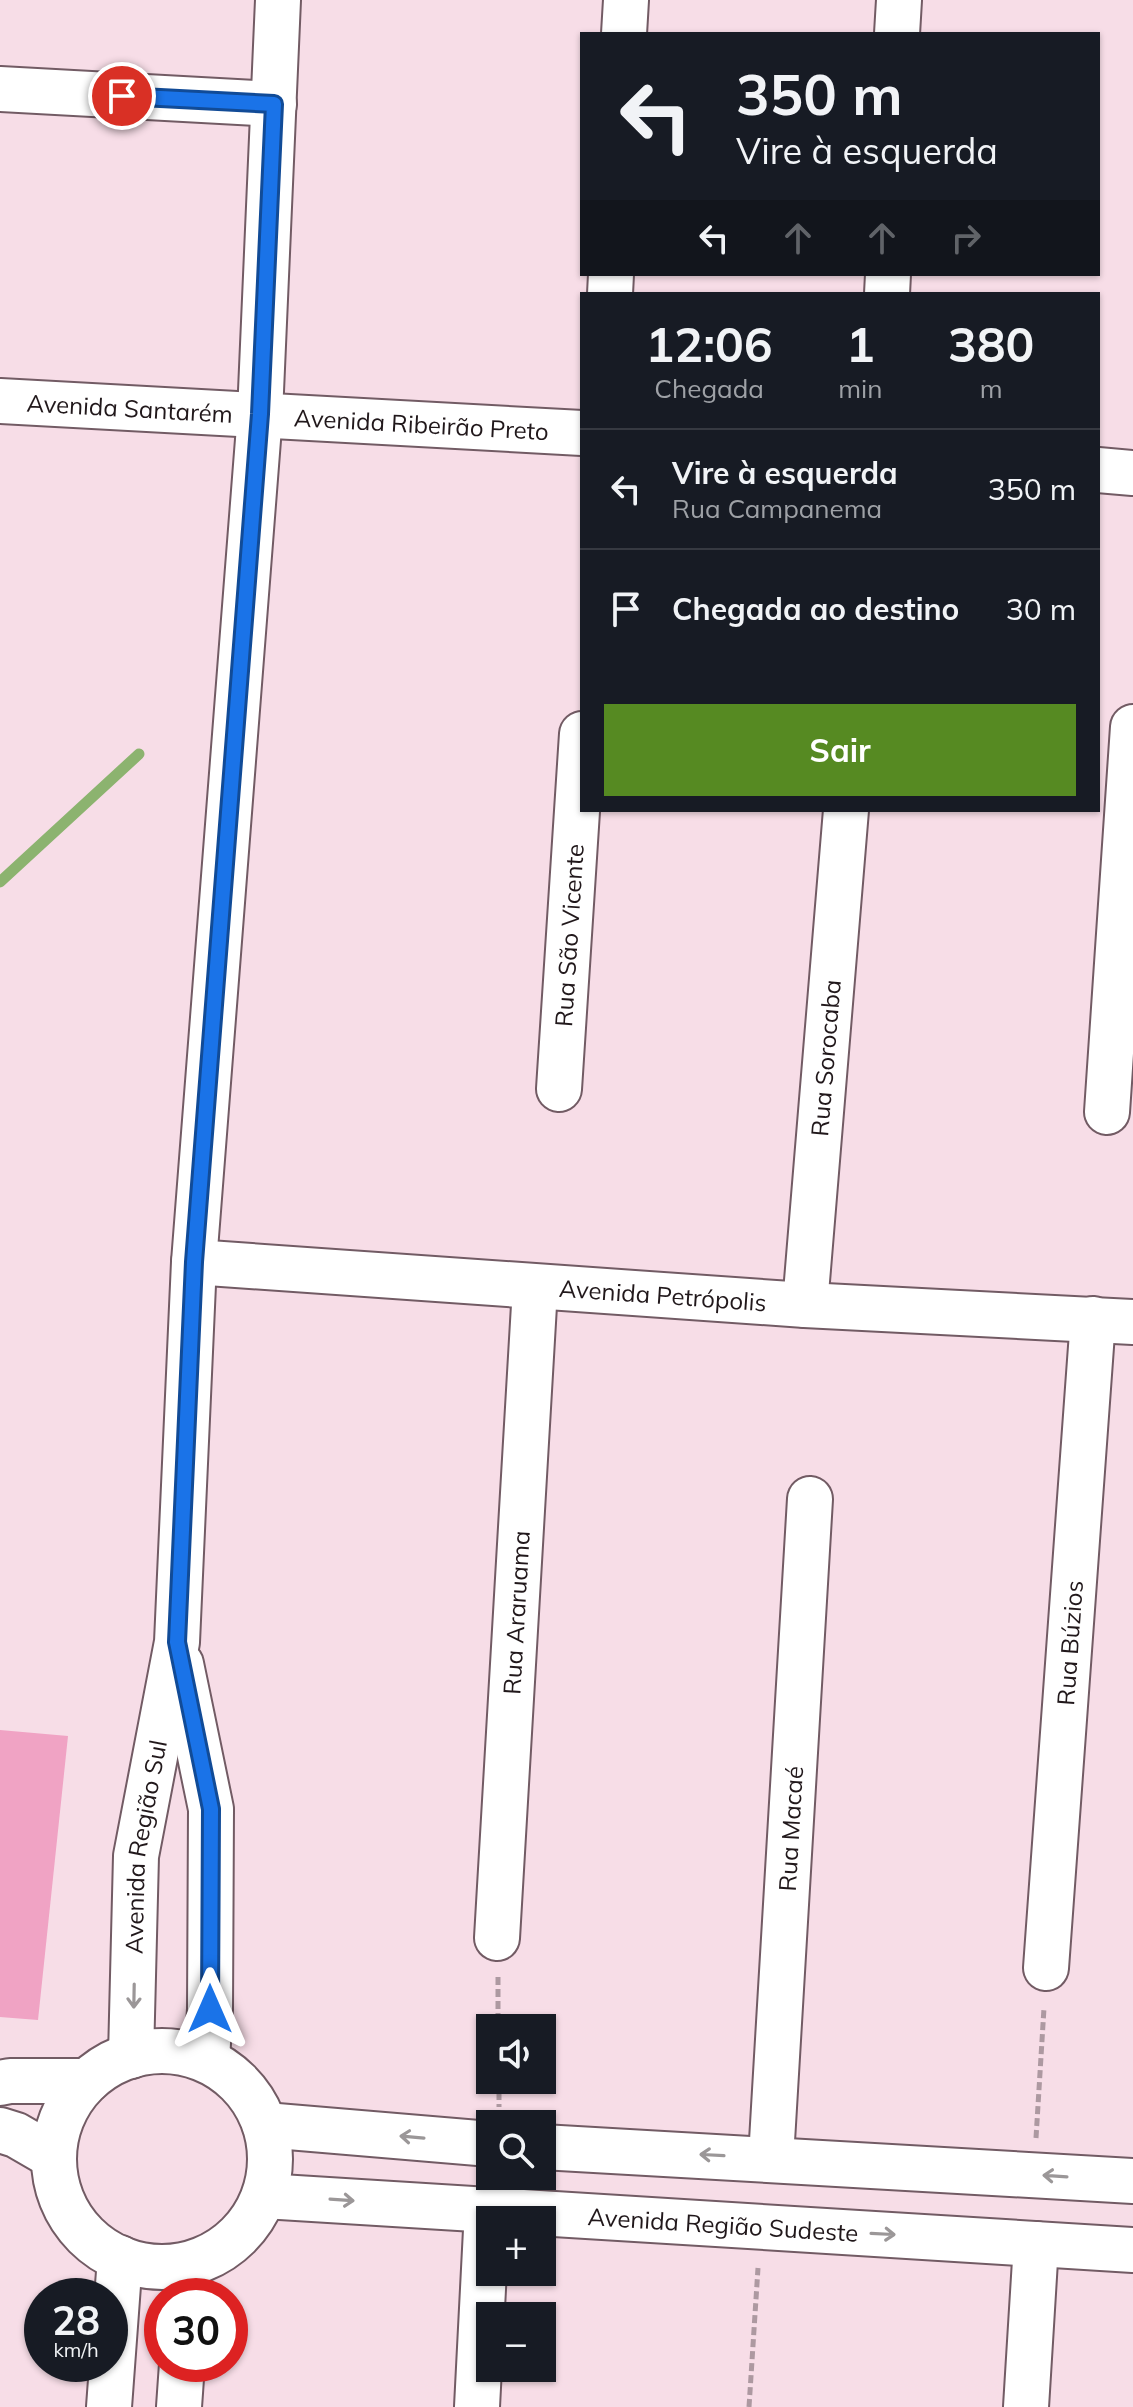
<!DOCTYPE html>
<html lang="pt">
<meta charset="utf-8">
<style>
:root{--surface:#171b24;--page:#20242c;--text:#f1f3f6;--muted:#9ea1a6;--line:#363941;--accent:#568a22}
body{margin:0;font-family:Mulish,sans-serif;background:var(--page);color:var(--text);height:100vh;display:flex;flex-direction:column;font-size:30px;white-space:nowrap}
*{box-sizing:border-box;margin:0}
p{font-size:26px;color:var(--muted)}
.icon{flex:none;width:44px;height:44px;fill:none;stroke:currentColor;stroke-width:2;stroke-linecap:round;stroke-linejoin:round}
.map{position:relative;flex:1;overflow:hidden}
.drawer{position:absolute;left:580px;top:292px;width:520px;height:520px;display:flex;flex-direction:column;background:var(--surface);border-radius:0px;box-shadow:0 2px 6px #0004}
.drawer>*{flex:none}
.guide{position:absolute;left:580px;top:32px;width:520px;height:244px;border-radius:0px;box-shadow:0 2px 6px #0004;background:#171b24;color:var(--text);overflow:hidden}
.controls{position:absolute;left:476px;top:2014px;display:grid;gap:16px}
.controls a{display:grid;place-items:center;width:80px;height:80px;border-radius:0px;background:var(--surface);box-shadow:0 2px 6px #0004;font-size:40px}
.speed{position:absolute;left:24px;top:2278px;display:flex;gap:16px;font-size:40px;font-weight:700;text-align:center}
.speed>*{display:grid;place-content:center;width:104px;height:104px;border-radius:50%;background:var(--surface);box-shadow:0 2px 6px #0004;line-height:1}
.speed small{font-size:20px;font-weight:400}
.speed .limit{border:12px solid #d22;background:#fff;color:#111}
.pin{position:absolute;display:grid;place-items:center;width:68px;height:68px;color:#fff;margin:-34px;border:4px solid #fff;border-radius:50%;box-shadow:0 2px 8px #0007}
.me{position:absolute;width:88px;margin:-44px;rotate:0deg;stroke-linejoin:round;filter:drop-shadow(0 0 6px #0008)}
.turn{display:flex;align-items:center;gap:28px;height:168px;padding:0 24px;font-size:36px}
.turn .icon{width:104px;height:104px;stroke-width:2.5}
.turn b{display:block;font-size:56px;line-height:68px}
.lanes{display:flex;align-items:center;height:76px;padding:0 24px;background:#0003;justify-content:center;gap:40px;direction:ltr}
.lanes .off{opacity:.35}
.eta{display:flex;justify-content:space-evenly;align-items:center;height:136px;text-align:center}
.eta b{font-size:48px;font-weight:700;line-height:56px}
.primary-button{display:flex;gap:16px;margin-top:auto;padding:16px 24px}
.primary-button a{flex:1;height:92px;border-radius:0px;background:var(--accent);color:#fff;font-size:32px;font-weight:700;line-height:92px;text-align:center}
ul{padding:0;list-style:none}
li{display:flex;align-items:center;gap:24px;height:120px;padding:0 24px;border-top:2px solid var(--line)}
li div{flex:1}
li b{display:block;font-size:30px}
li em{font-style:normal}
.map>svg:first-child{display:block}
</style>
<div class="map">
<svg width="1133" height="2407" viewBox="0 0 1133 2407">
<rect width="100%" height="100%" fill="#f7dde7"/>
<polygon fill="#f0a3c4" points="0,1730 68,1736 38,2020 0,2017"/>
<g fill="none" stroke-linecap="round" stroke-linejoin="round">
<polyline stroke="#8cb36f" stroke-width="11" points="0,882 139,754"/>
<defs>
<g id="minor">
<polyline points="624,34 626,0"/>
<polyline points="897,34 899,0"/>
<polyline points="0,89 274,104"/>
<polyline points="610,294 611,274"/>
<polyline points="887,294 888,274"/>
<path id="s1" d="M0,401L582,433"/>
<polyline points="1098,470 1133,473"/>
<path id="s2" d="M559,1089L582,734"/>
<polyline points="1107,1112 1133,727"/>
<path id="s3" d="M194,1262L805,1305L1133,1322"/>
<path id="s4" d="M805,1305L846,810"/>
<polyline points="181,1664 211,1809 210,2009 207,2060"/>
<path id="s5" d="M497,1938L535,1288"/>
<path id="s6" d="M1046,1968L1093,1319"/>
<circle cx="162" cy="2159" r="108"/>
<path id="s7" d="M131,2056L136,1856L177,1642L194,1262L260,414L278,0"/>
<polyline points="0,2083 10,2081 87,2081"/>
<polyline points="265,2125 490,2144"/>
<polyline points="0,2130 16,2135 54,2157"/>
<polyline points="542,2147 1133,2181"/>
<path id="s8" d="M771,2158L810,1499"/>
<path id="s9" d="M264,2196L1133,2250"/>
<polyline points="109,2407 120,2258"/>
<polyline points="179,2407 182,2364"/>
<polyline points="477,2407 487,2210"/>
<polyline points="1026,2407 1036,2244"/>
</g>
</defs>
<use href="#minor" stroke="#725b64" stroke-width="48"/>
<g stroke="#ad99a1" stroke-width="5" stroke-dasharray="8 4" stroke-linecap="butt">
<polyline points="498,1977 498,2028"/>
<polyline points="499,2080 499,2107"/>
<polyline points="1036,2138 1044,2008"/>
<polyline points="749,2407 758,2268"/>
</g>
<use href="#minor" stroke="#fff" stroke-width="44"/>
</g>
<defs><path id="oneway-shaft" d="M-6 0H5M1.5-3L5.5 0L1.5 3" fill="none" stroke-width="1.6" stroke-linecap="round" stroke-linejoin="round" transform="scale(2)"/></defs>
<g stroke="#9b9798">
<use href="#oneway-shaft" transform="translate(134 1996) rotate(91)"/>
<use href="#oneway-shaft" transform="translate(412 2137) rotate(-175)"/>
<use href="#oneway-shaft" transform="translate(712 2155) rotate(-177)"/>
<use href="#oneway-shaft" transform="translate(1055 2176) rotate(-176)"/>
<use href="#oneway-shaft" transform="translate(342 2200) rotate(4)"/>
<use href="#oneway-shaft" transform="translate(883 2234) rotate(3)"/>
</g>
<g fill="none" stroke-linecap="round" stroke-linejoin="round">
<defs>
<polyline id="route" points="122,96 274,104 260,414 194,1262 177,1642 211,1809 210,2009"/>
</defs>
<use href="#route" stroke="#114b97" stroke-width="20"/>
<use href="#route" stroke="#1a73e8" stroke-width="14"/>
</g>
<g text-anchor="middle" dominant-baseline="central" stroke-width="8" stroke-linejoin="round" paint-order="stroke">
<g font-size="24" fill="#21181b" stroke="#fff">
<text stroke="none"><textPath href="#s1" startOffset="130">Avenida Santarém</textPath></text>
<text stroke="none"><textPath href="#s1" startOffset="422">Avenida Ribeirão Preto</textPath></text>
<text stroke="none"><textPath href="#s2" startOffset="154">Rua São Vicente</textPath></text>
<text stroke="none"><textPath href="#s4" startOffset="248">Rua Sorocaba</textPath></text>
<text stroke="none"><textPath href="#s3" startOffset="470">Avenida Petrópolis</textPath></text>
<text stroke="none"><textPath href="#s5" startOffset="326">Rua Araruama</textPath></text>
<text stroke="none"><textPath href="#s6" startOffset="326">Rua Búzios</textPath></text>
<text stroke="none"><textPath href="#s8" startOffset="330">Rua Macaé</textPath></text>
<text stroke="none"><textPath href="#s7" startOffset="210">Avenida Região Sul</textPath></text>
<text stroke="none"><textPath href="#s9" startOffset="460">Avenida Região Sudeste</textPath></text>
</g>
</g>
</svg>
<div class="controls">
<a><svg class="icon" aria-label="sound" viewBox="0 0 24 24"><path d="M4 9h4l5-4v14l-5-4H4zM17 9q2 3 0 6"/></svg></a>
<a><svg class="icon" aria-label="search" viewBox="0 0 24 24"><circle cx="10" cy="10" r="6"/><path d="M15 15l6 6"/></svg></a>
<a>+</a>
<a>−</a>
</div>
<div class="speed"><div>28<small>km/h</small></div><div class="limit">30</div></div>
<div class="pin" style="left:122px;top:96px;background:#d93025"><svg class="icon" aria-label="arrive" viewBox="0 0 24 24"><path d="M6 21V4h12l-3 4 3 4H6"/></svg></div>
<svg class="me" style="left:210px;top:2009px" viewBox="-20 -20 40 40"><path d="M0-17L14 15 0 8-14 15z" fill="#1a73e8" stroke="#fff" stroke-width="4"/></svg>
<div class="guide">
<div class="turn"><svg class="icon" aria-label="left" viewBox="0 0 24 24"><path d="M17 20v-9H6M10 6l-5 5 5 5"/></svg><div><b>350 m</b>Vire à esquerda</div></div>
<div class="lanes"><svg class="icon" aria-label="left" viewBox="0 0 24 24"><path d="M17 20v-9H6M10 6l-5 5 5 5"/></svg><svg class="icon off" aria-label="ahead" viewBox="0 0 24 24"><path d="M12 20V5M6 11l6-6 6 6"/></svg><svg class="icon off" aria-label="ahead" viewBox="0 0 24 24"><path d="M12 20V5M6 11l6-6 6 6"/></svg><svg class="icon off" aria-label="right" viewBox="0 0 24 24"><path d="M7 20v-9h11M14 6l5 5-5 5"/></svg></div>
</div>
<section class="drawer">
<div class="eta">
<div><b>12:06</b><p>Chegada</p></div>
<div><b>1</b><p>min</p></div>
<div><b>380</b><p>m</p></div>
</div>
<ul>
<li><svg class="icon" aria-label="left" viewBox="0 0 24 24"><path d="M17 20v-9H6M10 6l-5 5 5 5"/></svg><div><b>Vire à esquerda</b><p>Rua Campanema</p></div><em>350 m</em></li>
<li><svg class="icon" aria-label="arrive" viewBox="0 0 24 24"><path d="M6 21V4h12l-3 4 3 4H6"/></svg><div><b>Chegada ao destino</b></div><em>30 m</em></li>
</ul>
<div class="primary-button"><a>Sair</a></div>
</section>
</div>
